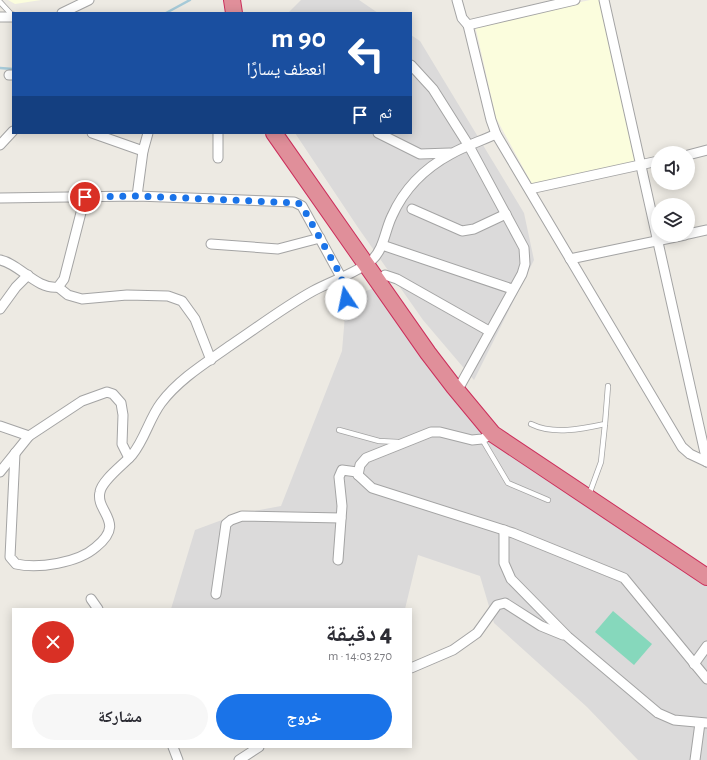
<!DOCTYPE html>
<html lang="ar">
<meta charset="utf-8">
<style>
:root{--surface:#fff;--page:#f7f7f7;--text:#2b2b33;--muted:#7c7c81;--accent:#1a73e8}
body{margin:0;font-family:"Alegreya Sans","Noto Naskh Arabic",sans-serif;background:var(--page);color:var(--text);direction:rtl;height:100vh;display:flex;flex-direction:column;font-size:15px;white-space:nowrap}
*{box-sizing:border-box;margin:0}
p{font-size:13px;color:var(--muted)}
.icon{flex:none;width:22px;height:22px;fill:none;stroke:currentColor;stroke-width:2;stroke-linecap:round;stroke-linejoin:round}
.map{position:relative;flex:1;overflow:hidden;direction:ltr}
.panel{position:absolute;left:12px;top:608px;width:400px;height:140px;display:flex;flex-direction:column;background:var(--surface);border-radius:0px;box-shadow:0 2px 10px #0003;direction:rtl}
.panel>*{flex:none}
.hud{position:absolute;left:12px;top:12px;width:400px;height:122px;border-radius:0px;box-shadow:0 2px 10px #0003;direction:rtl;background:#1a4fa0;color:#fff;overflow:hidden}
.tools{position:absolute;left:651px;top:146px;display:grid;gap:8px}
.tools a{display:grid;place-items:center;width:44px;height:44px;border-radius:50%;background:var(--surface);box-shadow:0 2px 10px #0003;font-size:20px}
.pin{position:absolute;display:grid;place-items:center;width:34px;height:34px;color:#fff;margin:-17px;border:2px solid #fff;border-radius:50%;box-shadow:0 1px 4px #0007}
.me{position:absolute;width:44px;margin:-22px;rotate:349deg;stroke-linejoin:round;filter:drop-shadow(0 0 3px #0008)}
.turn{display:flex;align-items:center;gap:14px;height:84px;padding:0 20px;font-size:18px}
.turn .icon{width:52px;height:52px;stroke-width:2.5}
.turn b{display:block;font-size:28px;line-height:34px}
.then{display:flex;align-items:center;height:38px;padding:0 20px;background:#0003;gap:8px;font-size:15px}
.round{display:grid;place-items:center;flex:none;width:42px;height:42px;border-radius:21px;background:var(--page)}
.overview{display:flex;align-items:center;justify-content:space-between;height:68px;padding:0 20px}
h1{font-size:24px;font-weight:800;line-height:30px}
.primary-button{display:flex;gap:8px;margin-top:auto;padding:8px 20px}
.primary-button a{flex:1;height:46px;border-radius:24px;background:var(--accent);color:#fff;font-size:16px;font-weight:800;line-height:46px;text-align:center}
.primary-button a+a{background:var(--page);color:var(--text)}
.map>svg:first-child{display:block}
</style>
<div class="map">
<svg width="707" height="760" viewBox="0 0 707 760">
<rect width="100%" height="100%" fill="#edeae3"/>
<g fill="#dbdada">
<polygon points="301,0 359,0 378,13 288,13"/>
<polygon points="411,35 420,41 524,213 534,260 474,380 423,320 359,229 295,133 411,133"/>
<polygon points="374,288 448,391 707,584 707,760 638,760 587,707 494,623 480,576 418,555 405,609 171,609 195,530 238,514 281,506 342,351 345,315 366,291"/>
</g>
<g fill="#fbfddd">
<polygon points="8,0 41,0 15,4"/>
<polygon points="590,0 600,0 637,161 532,184 496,118 475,25"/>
</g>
<polygon fill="#86d8bc" points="613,611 652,644 634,665 595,632"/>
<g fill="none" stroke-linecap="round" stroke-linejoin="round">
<g stroke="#a6cad8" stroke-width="2.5">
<polyline points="166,13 190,0"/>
<polyline points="0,68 13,69"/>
</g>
<defs>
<g id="lane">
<polyline points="0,2 13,16"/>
<polyline points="342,277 346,299 344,316"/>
<path d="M531,424C553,435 582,429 605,424L608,386"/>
<polyline points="339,430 379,441 398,442"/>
<polyline points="482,439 508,483 548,500"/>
<polyline points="590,492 601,462 605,424"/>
</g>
<g id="street">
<polyline points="457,0 462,18 468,25"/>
<polyline points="575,0 468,25 491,120 496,134 682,447 690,454 707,462"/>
<polyline points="604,0 707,462"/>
<polyline points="62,13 89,0"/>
<polyline points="0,17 13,17"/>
<polyline points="411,65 433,89 469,146 524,248 525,264 522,274 461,384"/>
<polyline points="9,75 13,75"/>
<polyline points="92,133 143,151"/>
<polyline points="218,133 218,158"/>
<polyline points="378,133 420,154 450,153"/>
<polyline points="0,145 13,131"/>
<polyline points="688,155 707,150"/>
<polyline points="530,189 658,161"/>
<polyline points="137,196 143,151 148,133"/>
<polyline points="0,198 137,196 294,202 302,206 341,277"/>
<polyline points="412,209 462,231 474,229 506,214"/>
<polyline points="688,234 707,230"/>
<polyline points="211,244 278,249 320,238"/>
<polyline points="382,245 512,289"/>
<polyline points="570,259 685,235"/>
<path d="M0,260C20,264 37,290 58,287L64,279L85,197"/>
<polyline points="385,275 397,279 489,331"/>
<polyline points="58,287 68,295 82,299 127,295 168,296 182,301 195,319 211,360"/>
<polyline points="0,309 16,287 28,275"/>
<polyline points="0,426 29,436"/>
<polyline points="493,434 482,439 472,440 440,432 431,432 366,458 360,465 358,475 372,488 513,533 624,578 707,679"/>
<path d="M15,453L10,557L16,564C38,569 78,563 96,547C127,522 95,512 100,492C102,480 123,465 132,455C145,439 149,419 161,403C179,379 207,362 231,345C258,327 284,307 313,291C329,282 359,272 372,260C384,249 385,230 392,216C404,189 425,168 451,154C465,146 481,141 496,134"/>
<polyline points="0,472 29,436 82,401 107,392 113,394 121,403 123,415 122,444 129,458"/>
<polyline points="504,530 504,563 511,579 568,637 658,713 674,720 707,723"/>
<polyline points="338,560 342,506 339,477 342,470 357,472 358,475"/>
<polyline points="216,594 226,524 231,520 242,516 341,518"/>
<polyline points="91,599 98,609"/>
<polyline points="694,664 707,646"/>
<polyline points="411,668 453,650 477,633 497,605 505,603 541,626 563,635"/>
<polyline points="173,747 178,760"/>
<polyline points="239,760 259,747"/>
<polyline points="695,760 700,723"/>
</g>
<g id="highway">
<polyline points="232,0 234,13"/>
<polyline points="274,133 428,353 454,387 493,434 707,577"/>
</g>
</defs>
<use href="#lane" stroke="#a4a4a4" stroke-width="6"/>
<use href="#street" stroke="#a4a4a4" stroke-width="11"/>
<use href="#highway" stroke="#cc2f5c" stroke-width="18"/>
<use href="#lane" stroke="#fff" stroke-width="4.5"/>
<use href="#street" stroke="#fff" stroke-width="9"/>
<use href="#highway" stroke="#e08f9a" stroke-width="16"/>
</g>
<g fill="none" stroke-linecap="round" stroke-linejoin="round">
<polyline stroke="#1a73e8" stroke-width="7" stroke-dasharray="0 12.6" points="85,197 137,196 298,203 302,206 341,276 346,299"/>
</g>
</svg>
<div class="tools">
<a><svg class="icon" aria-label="sound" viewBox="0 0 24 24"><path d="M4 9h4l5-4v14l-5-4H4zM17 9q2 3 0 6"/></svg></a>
<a><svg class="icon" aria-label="layers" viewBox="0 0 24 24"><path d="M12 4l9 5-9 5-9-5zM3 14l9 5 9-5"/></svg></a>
</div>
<div class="pin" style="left:85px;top:197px;background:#d93025"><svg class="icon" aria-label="arrive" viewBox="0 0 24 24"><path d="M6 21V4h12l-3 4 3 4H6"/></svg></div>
<svg class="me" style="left:346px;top:299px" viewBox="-20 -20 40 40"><circle r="19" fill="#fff"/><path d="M0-13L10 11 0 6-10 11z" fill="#1a73e8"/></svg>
<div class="hud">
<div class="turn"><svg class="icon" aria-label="left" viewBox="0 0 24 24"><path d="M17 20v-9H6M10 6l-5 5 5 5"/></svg><div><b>90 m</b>انعطف يسارًا</div></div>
<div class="then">ثم<svg class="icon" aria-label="arrive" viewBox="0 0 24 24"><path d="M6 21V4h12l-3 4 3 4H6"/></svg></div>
</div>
<section class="panel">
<div class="overview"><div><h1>4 دقيقة</h1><p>270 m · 14:03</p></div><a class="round" style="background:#d93025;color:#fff"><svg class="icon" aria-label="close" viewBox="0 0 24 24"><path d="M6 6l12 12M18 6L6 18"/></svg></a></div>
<div class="primary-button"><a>خروج</a><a>مشاركة</a></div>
</section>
</div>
